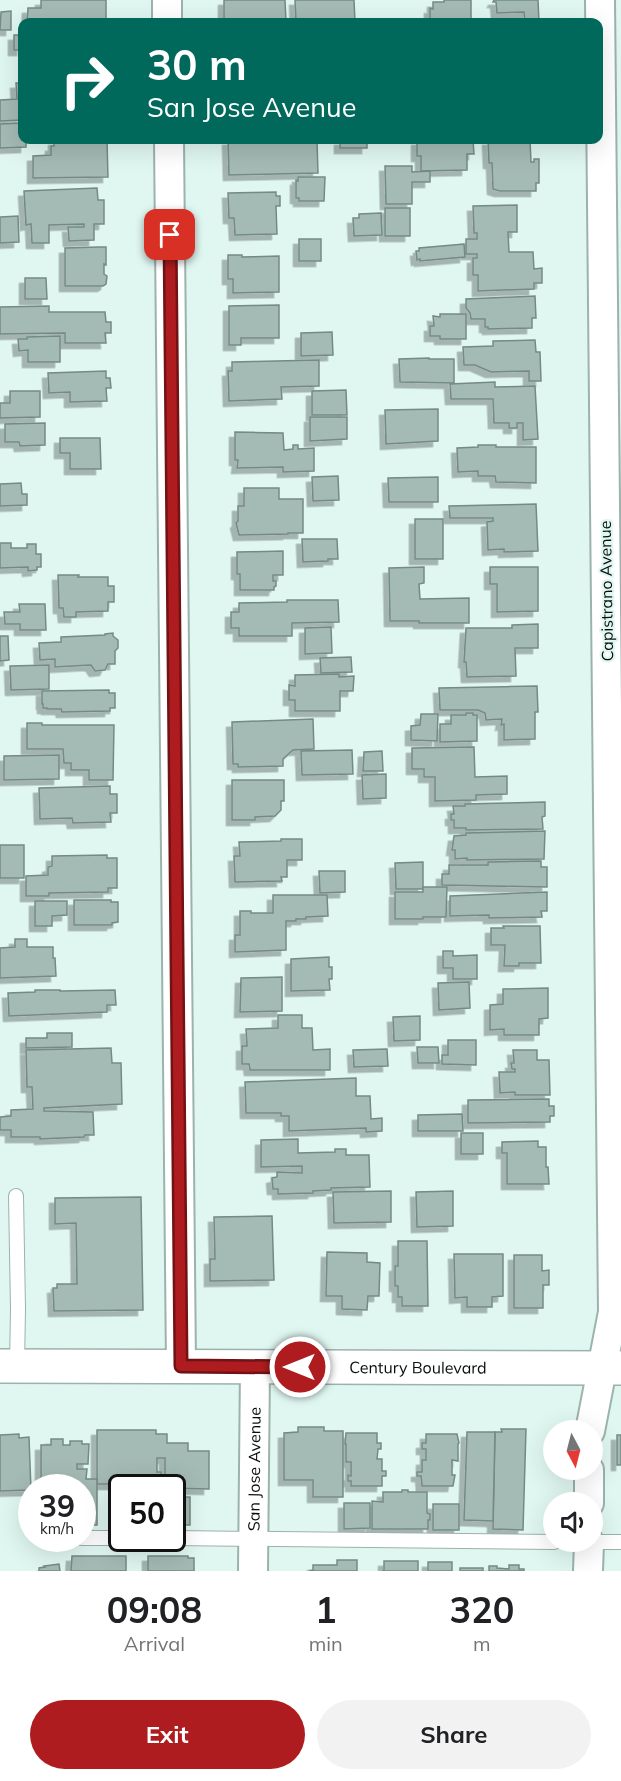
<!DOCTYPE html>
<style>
:root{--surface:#fff;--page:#f2f2f2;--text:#202124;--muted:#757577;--accent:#ae1c1f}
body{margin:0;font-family:Mulish,sans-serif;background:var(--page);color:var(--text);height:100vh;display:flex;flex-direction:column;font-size:22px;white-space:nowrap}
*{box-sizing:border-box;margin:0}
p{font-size:20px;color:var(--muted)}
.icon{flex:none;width:33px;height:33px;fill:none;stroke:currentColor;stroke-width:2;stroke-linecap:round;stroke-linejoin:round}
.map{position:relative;height:1571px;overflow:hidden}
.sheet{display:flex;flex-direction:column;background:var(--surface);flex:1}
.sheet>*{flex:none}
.banner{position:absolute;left:18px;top:18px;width:585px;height:126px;border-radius:12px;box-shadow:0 6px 24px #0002;background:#00695c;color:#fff;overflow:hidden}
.needle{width:39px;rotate:173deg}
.tools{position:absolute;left:543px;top:1420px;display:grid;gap:12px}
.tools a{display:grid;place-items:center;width:60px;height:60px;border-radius:50%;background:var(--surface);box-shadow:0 6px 24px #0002;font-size:30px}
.speed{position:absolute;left:18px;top:1474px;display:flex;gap:12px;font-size:30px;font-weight:700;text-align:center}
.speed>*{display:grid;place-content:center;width:78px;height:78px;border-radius:50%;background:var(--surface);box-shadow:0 6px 24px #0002;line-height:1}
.speed small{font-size:15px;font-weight:400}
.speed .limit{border:3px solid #111;border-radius:9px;background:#fff;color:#111}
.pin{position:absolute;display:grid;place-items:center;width:51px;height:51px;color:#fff;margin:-26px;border-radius:12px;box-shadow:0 3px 9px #0006}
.me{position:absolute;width:66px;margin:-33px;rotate:270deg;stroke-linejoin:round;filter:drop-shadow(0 0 4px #0008)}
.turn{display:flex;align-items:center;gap:21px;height:126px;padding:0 30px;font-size:27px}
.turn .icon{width:78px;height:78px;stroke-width:2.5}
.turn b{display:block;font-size:42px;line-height:51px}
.eta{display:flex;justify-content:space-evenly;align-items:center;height:102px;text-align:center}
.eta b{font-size:36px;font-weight:700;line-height:42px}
.primary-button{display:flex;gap:12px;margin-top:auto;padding:12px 30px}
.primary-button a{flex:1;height:69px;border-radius:36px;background:var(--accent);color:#fff;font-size:24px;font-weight:700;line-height:69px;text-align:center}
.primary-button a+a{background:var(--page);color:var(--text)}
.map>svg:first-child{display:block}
</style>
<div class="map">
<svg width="621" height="1571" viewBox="0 0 621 1571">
<defs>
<filter id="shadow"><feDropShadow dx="-5.5" dy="5.5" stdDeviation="0" flood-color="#0004"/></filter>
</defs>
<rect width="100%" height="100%" fill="#e0f7f1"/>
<g fill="#a4bab4" stroke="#758a84" stroke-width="1.5" filter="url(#shadow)">
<polygon points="41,0 106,0 106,22 27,22 28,8 41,8"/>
<polygon points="224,0 285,0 286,22 224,22"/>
<polygon points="295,0 354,0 355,22 296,22"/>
<polygon points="444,0 471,0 471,22 430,22 430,8 433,9 433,2 444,2"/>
<polygon points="494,0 538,0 539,22 525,22 524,12 497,13 496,2 493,2"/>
<polygon points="11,11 11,30 0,30 1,12"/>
<rect x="14" y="35" width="8" height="15"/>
<polygon points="16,83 22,83 22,120 0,121 0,100 17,99"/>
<polygon points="22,123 22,140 26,140 26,147 0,148 0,124"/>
<polygon points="54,140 107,140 108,177 33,178 33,156 51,155 51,146 54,146"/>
<polygon points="228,140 317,140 318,173 229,175"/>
<rect x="340" y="140" width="27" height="8"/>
<polygon points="417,140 473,140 474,154 467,154 467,170 421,171 421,156 417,156"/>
<polygon points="488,140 530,140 531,162 534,162 534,159 539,159 539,183 536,183 536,191 500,191 493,189 492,163 489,163"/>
<polygon points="385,166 412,166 412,172 430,171 430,182 412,182 412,204 386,204"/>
<polygon points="298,177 325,177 324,201 299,201 299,198 296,198 296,180 298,181"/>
<polygon points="97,188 98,200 104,200 104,224 94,224 94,240 69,241 68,227 84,227 84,224 49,225 49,243 32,243 31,224 26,225 24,191"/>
<polygon points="276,192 276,196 280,196 280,206 276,206 277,234 235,235 234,218 229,218 228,193"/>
<polygon points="517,205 517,232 508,232 509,252 533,252 534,269 542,268 542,283 534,283 534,289 478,291 478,275 473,275 473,258 477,258 477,254 466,254 466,239 477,239 477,233 474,233 473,206"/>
<rect x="385" y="208" width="25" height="28"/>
<polygon points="381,213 382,235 354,236 353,218 359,218 359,214"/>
<polygon points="18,216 19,242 0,243 0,217"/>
<rect x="299" y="239" width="22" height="22"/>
<polygon points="464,244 465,257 420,261 420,259 417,260 416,251 419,251 419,248"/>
<polygon points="99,247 106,247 106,265 104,264 104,274 107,276 106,284 103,286 65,286 65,248"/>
<polygon points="228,255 242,255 242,257 279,256 279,292 233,293 233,279 228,279"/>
<polygon points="25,278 46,278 47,299 25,299"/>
<polygon points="535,296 536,318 532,318 532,328 488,329 488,327 485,327 485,319 471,319 470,313 466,308 466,299"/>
<polygon points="279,305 279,338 241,338 241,345 229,345 229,306"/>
<polygon points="49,306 49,312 105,312 106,322 111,322 111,333 105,333 106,343 65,343 65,333 0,334 0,307"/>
<polygon points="440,314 466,314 466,339 440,339 440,336 430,336 430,326 434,326 433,316 440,317"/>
<polygon points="332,332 333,355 301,356 301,333"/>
<polygon points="60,336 60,362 28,362 28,350 19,351 18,339 27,339 27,337"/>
<polygon points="535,340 536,352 540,352 541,381 529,381 529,371 491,372 475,365 464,365 463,347 493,346 493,341"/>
<polygon points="429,358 429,359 454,359 454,383 400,382 399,359"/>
<polygon points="319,360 319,386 281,387 282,399 229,401 228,371 232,371 232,362"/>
<polygon points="106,371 106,378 110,378 111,388 106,388 107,401 70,402 70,392 49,393 48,373"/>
<polygon points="495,382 495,387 535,386 538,439 523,440 523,423 517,423 517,428 509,428 509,423 494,423 493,399 451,399 450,384"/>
<polygon points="346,390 347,415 312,415 312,391"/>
<polygon points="10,391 40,391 40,417 0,418 0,403 10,403"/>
<polygon points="438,409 438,441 386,444 385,410"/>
<polygon points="310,417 347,417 347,439 310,441"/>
<polygon points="45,423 45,445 20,446 19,442 5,442 5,424"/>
<polygon points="235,432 283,433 284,450 293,449 293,445 298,445 298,449 314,448 314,471 283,472 283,467 237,468 238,460 235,460"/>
<polygon points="60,438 100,438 101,469 70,469 70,453 60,453"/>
<polygon points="478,445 496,445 496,447 536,447 536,483 496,482 495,476 478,476 478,471 458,472 457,448 478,447"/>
<polygon points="338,476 339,500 313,501 312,477"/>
<polygon points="438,477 438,502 389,502 388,478"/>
<polygon points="21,483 22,494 27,494 27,505 0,506 0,484"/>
<polygon points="244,488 279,488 279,499 303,499 303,533 288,533 288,534 239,535 236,523 238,521 238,506 244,506"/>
<polygon points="536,504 538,551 504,552 504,549 488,550 487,522 493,521 493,518 450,518 449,506"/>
<rect x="415" y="519" width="28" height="40"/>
<polygon points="302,539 337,539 338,559 328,559 328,561 303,562"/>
<polygon points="0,543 11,543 11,548 27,548 27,544 36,544 36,554 41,554 41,567 37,567 37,570 28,571 28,567 0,568"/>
<polygon points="283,551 283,575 273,575 273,581 276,581 276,586 274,587 274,590 240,590 240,574 237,574 237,552"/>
<polygon points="424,567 424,583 419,584 420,599 469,598 469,623 419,623 419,621 390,621 389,568"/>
<polygon points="490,567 538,567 538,611 497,612 497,584 490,584"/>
<polygon points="58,575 79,575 78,577 108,577 108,586 114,586 114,602 108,602 108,611 76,612 76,617 64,617 63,608 59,608"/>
<polygon points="287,600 338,600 339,622 292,623 292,636 239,636 239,628 231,628 231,612 239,612 239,603 287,602"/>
<polygon points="19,604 45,604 46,630 20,630 20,624 5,624 4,612 20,612"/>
<polygon points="538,624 538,648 515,648 516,676 467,677 466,662 464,662 466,628 512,628 512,625"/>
<polygon points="331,627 332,653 305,654 305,628"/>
<polygon points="113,633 113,636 118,640 118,648 115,651 115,664 108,664 105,670 95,671 91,665 55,667 55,659 40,660 39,643 61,642 61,637 105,635 105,634"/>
<polygon points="0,636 8,636 9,660 0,661"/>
<polygon points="351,657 352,672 321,673 320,658"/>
<polygon points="49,665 49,689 11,690 10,666"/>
<polygon points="339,674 339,677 354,676 353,691 340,691 340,711 295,711 295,700 289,700 289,685 295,686 295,675"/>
<polygon points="537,686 538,712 535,712 535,739 504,740 504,724 501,725 502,719 486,720 485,713 478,710 440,710 439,688"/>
<polygon points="109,690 109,693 115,693 115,708 110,708 110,711 62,712 61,709 47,709 47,708 43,708 43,704 42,704 42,691"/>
<polygon points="466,713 473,713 473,715 477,715 477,741 440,742 440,724 451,724 451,715 466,715"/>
<polygon points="421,714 438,714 437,741 411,740 411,726 420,725"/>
<polygon points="313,719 314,749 293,750 283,759 283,766 238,767 238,764 233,764 232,722"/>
<polygon points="27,723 42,723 42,725 114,725 113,780 89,780 89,770 71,770 71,763 64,763 63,749 27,749"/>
<polygon points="474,747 475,777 507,776 507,794 476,795 476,800 435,801 435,777 424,777 424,769 412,769 412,748"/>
<polygon points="352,750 353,774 302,775 301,751"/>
<polygon points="382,751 383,771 363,771 364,752"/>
<polygon points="59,755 59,779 4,780 4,756"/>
<polygon points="386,774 386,798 363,799 362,775"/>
<polygon points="232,780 284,780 284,801 281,801 281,810 275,816 255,817 255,820 232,820"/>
<polygon points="110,786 110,794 117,794 117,813 110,813 111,822 73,823 72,818 40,819 39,788"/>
<polygon points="545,802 545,816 542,817 543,829 466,830 466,828 454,828 454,820 451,820 451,814 454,814 453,806 465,806 465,804"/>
<polygon points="545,831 544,859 467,860 467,858 455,859 455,850 452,850 454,836 466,835 466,833"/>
<polygon points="281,839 302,839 302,860 287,860 287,877 281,877 282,881 235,882 234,856 240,856 239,842 281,841"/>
<rect x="0" y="845" width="24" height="33"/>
<polygon points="107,855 107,858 117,858 117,888 108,888 108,892 49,893 49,896 26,896 26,876 48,875 48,867 52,866 52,856"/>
<polygon points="541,861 541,867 547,867 547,887 442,885 442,874 449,874 449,865 488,865 488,862"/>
<polygon points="423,862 423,889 396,889 395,863"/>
<polygon points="319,871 345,871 345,892 320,893"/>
<polygon points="423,887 447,887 446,917 423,917 423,919 395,919 395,892 423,892"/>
<polygon points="547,892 547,911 541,911 542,917 489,918 489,915 450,916 450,896"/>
<polygon points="273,895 327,895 328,916 306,917 306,919 296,919 296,921 286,921 286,950 235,952 235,935 240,935 240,911 251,911 251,913 273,913"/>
<polygon points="74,900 111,900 111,902 118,902 118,922 112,923 112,925 74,925"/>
<polygon points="35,901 67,901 67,915 52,916 52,926 35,926"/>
<polygon points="503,926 540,926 541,963 519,963 519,966 504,966 505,945 491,945 491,928 504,928"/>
<polygon points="15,939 27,939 27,947 53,947 53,958 55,958 56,976 0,978 0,948 15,947"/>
<polygon points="443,951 453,951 453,956 477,955 477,979 453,979 453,968 443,968"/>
<polygon points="329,957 329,967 332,967 332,979 329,979 330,990 291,991 291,959"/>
<polygon points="282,977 282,1011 240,1012 241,978"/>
<polygon points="469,982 470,1008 439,1010 438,983"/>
<polygon points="548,988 548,1018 539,1019 539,1035 504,1035 504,1029 490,1030 490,1005 503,1004 503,989"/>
<polygon points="35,990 60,990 60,991 115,990 116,1005 107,1005 107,1012 9,1016 8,993 35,992"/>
<polygon points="278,1015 302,1015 302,1028 312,1028 313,1050 330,1049 330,1070 250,1070 249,1064 242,1064 242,1046 247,1046 246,1029 278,1028"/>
<polygon points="420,1016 420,1040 394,1041 393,1017"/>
<polygon points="47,1033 72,1033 72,1047 26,1048 26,1038 47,1038"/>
<polygon points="448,1040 476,1040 476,1065 442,1064 442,1055 448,1055"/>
<polygon points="417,1047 438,1047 439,1063 418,1063"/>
<polygon points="111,1048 112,1063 121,1063 122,1104 44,1108 44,1111 93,1112 94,1135 85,1135 84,1137 40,1139 40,1137 11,1137 11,1130 0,1130 0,1117 11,1116 11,1110 33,1109 32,1087 27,1087 26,1050"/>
<polygon points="387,1049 388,1066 354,1067 353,1050"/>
<polygon points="513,1050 537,1050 537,1060 549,1060 550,1095 515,1095 515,1092 500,1093 499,1072 515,1072 515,1069 512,1069 511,1063 514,1063"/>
<polygon points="356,1078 356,1096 370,1096 371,1119 382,1118 382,1131 366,1132 366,1128 289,1131 289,1116 281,1116 281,1113 246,1113 245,1082"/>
<polygon points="549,1099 549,1106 554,1106 554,1116 550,1116 550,1122 468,1123 468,1100"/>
<polygon points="462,1114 463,1131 418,1131 418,1115"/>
<rect x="461" y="1133" width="22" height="21"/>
<polygon points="298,1139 298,1153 335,1152 335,1149 346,1149 346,1155 369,1155 370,1187 331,1188 331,1190 313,1191 313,1193 278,1194 278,1189 273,1189 272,1178 277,1177 277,1172 302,1173 302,1166 261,1167 261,1140"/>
<polygon points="538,1141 538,1147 546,1147 546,1167 548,1167 549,1184 507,1184 507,1153 502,1153 502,1142"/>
<polygon points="391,1191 391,1222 334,1223 333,1192"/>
<polygon points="453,1191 453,1226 417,1227 416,1192"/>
<polygon points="141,1197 143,1310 54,1311 53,1288 57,1288 57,1284 77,1284 76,1223 55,1224 55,1198"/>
<polygon points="272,1216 274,1280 210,1281 210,1259 215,1259 214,1217"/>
<polygon points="398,1241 427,1241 428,1306 402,1306 402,1297 398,1297 398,1286 395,1286 395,1266 398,1266"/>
<polygon points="327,1252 367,1253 367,1262 380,1263 379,1296 368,1296 367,1310 342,1309 342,1296 326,1296"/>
<polygon points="454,1254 503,1254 503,1296 492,1297 492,1307 467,1307 467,1297 455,1298"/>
<polygon points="514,1255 542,1255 542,1271 549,1270 549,1285 543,1285 543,1308 514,1308"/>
<polygon points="298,1427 324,1427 324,1431 343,1431 343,1497 313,1497 313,1480 284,1480 284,1433 298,1432"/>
<polygon points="501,1429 526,1429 523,1530 493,1529 495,1432 502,1432"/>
<polygon points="97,1430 156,1430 156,1434 167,1434 167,1443 188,1443 188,1451 209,1451 209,1489 165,1488 165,1458 157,1458 157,1472 161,1472 161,1480 157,1480 157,1485 151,1485 151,1488 122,1488 122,1525 117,1525 117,1484 97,1484"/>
<polygon points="467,1432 495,1432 493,1521 464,1520"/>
<polygon points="346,1433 377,1433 377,1443 381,1443 381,1449 378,1449 377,1459 382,1459 382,1471 386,1471 386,1476 382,1476 382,1486 351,1486 351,1481 348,1481 348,1475 351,1476 351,1462 346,1462 346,1444 345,1444"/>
<polygon points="19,1434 19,1438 29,1437 31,1490 0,1491 0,1435"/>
<polygon points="426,1434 457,1434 459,1443 458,1444 458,1461 452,1460 452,1475 455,1475 453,1486 422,1486 421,1476 417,1476 417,1472 422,1472 422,1460 426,1460 426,1449 422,1449 422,1443 426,1443"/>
<rect x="617" y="1435" width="4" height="30"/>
<polygon points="51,1439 63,1439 63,1445 70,1445 70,1441 82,1441 82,1444 89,1444 88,1464 77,1464 77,1469 87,1469 86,1479 97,1479 97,1525 85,1525 85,1519 82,1519 82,1488 41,1488 41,1445 51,1445"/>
<polygon points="402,1490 408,1490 408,1492 427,1492 427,1513 430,1514 430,1520 428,1520 428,1529 372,1529 372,1501 383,1502 383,1492 402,1492"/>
<polygon points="174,1497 190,1497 190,1525 172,1525 172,1500 174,1500"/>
<polygon points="344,1503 370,1503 370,1528 344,1529"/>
<rect x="433" y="1504" width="26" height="26"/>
<polygon points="72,1556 126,1556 126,1571 71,1571"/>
<polygon points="148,1556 188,1556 188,1558 194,1558 194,1571 148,1571"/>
<polygon points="337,1560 357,1560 357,1571 309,1571 313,1570 313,1565 337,1565"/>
<polygon points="384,1561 418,1561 418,1571 382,1571 384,1571"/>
<rect x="428" y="1562" width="24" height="9"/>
<polygon points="59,1564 60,1571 39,1571 39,1568 45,1567 44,1566"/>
<polygon points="509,1565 519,1565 519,1569 524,1569 524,1571 489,1571 489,1566 497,1566 497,1568 509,1569"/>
<rect x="460" y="1568" width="23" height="3"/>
</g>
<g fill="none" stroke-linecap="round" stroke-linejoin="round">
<defs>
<g id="service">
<polyline points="16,1196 18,1309 17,1366"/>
<polyline points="82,1538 122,1538"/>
<polyline points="172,1538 554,1542"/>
<polyline points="592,1542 621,1542"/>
</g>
<g id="minor">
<polyline points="167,0 167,22"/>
<polyline points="169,140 181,1366"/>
<polyline points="590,1431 613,1312 600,0"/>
<polyline points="589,1503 589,1470"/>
<path id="s1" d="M253,1571L255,1366"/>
<polyline points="588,1571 589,1542"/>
</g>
<g id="secondary">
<path id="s2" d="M0,1366L621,1368"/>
</g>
</defs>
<use href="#service" stroke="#9cb2ac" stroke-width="16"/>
<use href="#minor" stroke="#9cb2ac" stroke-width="32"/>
<use href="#secondary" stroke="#9cb2ac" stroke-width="36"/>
<use href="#service" stroke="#fff" stroke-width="14"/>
<use href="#minor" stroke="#fff" stroke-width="28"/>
<use href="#secondary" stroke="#fff" stroke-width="33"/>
</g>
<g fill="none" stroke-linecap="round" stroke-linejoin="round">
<defs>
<polyline id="route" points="170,235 181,1366 300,1367"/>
</defs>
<use href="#route" stroke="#711214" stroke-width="15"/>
<use href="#route" stroke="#ae1c1f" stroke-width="10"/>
</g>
<g text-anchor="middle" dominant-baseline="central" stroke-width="4.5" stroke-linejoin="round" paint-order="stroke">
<g font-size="16" fill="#070e0c" stroke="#e0f7f1">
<text transform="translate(606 591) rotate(-91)">Capistrano Avenue</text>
<text stroke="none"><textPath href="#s2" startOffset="418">Century Boulevard</textPath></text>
<text stroke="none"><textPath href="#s1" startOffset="102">San Jose Avenue</textPath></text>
</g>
</g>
</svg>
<div class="tools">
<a><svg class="needle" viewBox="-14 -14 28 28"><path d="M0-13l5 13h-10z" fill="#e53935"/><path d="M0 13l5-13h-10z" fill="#757577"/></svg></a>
<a><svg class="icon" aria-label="sound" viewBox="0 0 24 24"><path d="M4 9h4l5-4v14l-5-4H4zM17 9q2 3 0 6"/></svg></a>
</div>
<div class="speed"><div>39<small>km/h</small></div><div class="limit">50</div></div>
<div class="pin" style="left:170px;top:235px;background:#d93025"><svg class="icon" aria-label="arrive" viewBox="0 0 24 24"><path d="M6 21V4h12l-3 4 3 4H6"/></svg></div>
<svg class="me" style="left:300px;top:1367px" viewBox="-20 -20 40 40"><circle r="17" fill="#ae1c1f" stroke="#fff" stroke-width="3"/><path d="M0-11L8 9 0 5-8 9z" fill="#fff"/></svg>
<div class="banner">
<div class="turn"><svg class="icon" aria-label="right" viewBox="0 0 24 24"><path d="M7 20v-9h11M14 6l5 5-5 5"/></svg><div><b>30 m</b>San Jose Avenue</div></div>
</div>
</div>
<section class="sheet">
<div class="eta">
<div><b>09:08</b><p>Arrival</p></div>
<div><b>1</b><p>min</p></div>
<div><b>320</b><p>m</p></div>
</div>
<div class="primary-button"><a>Exit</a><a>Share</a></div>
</section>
